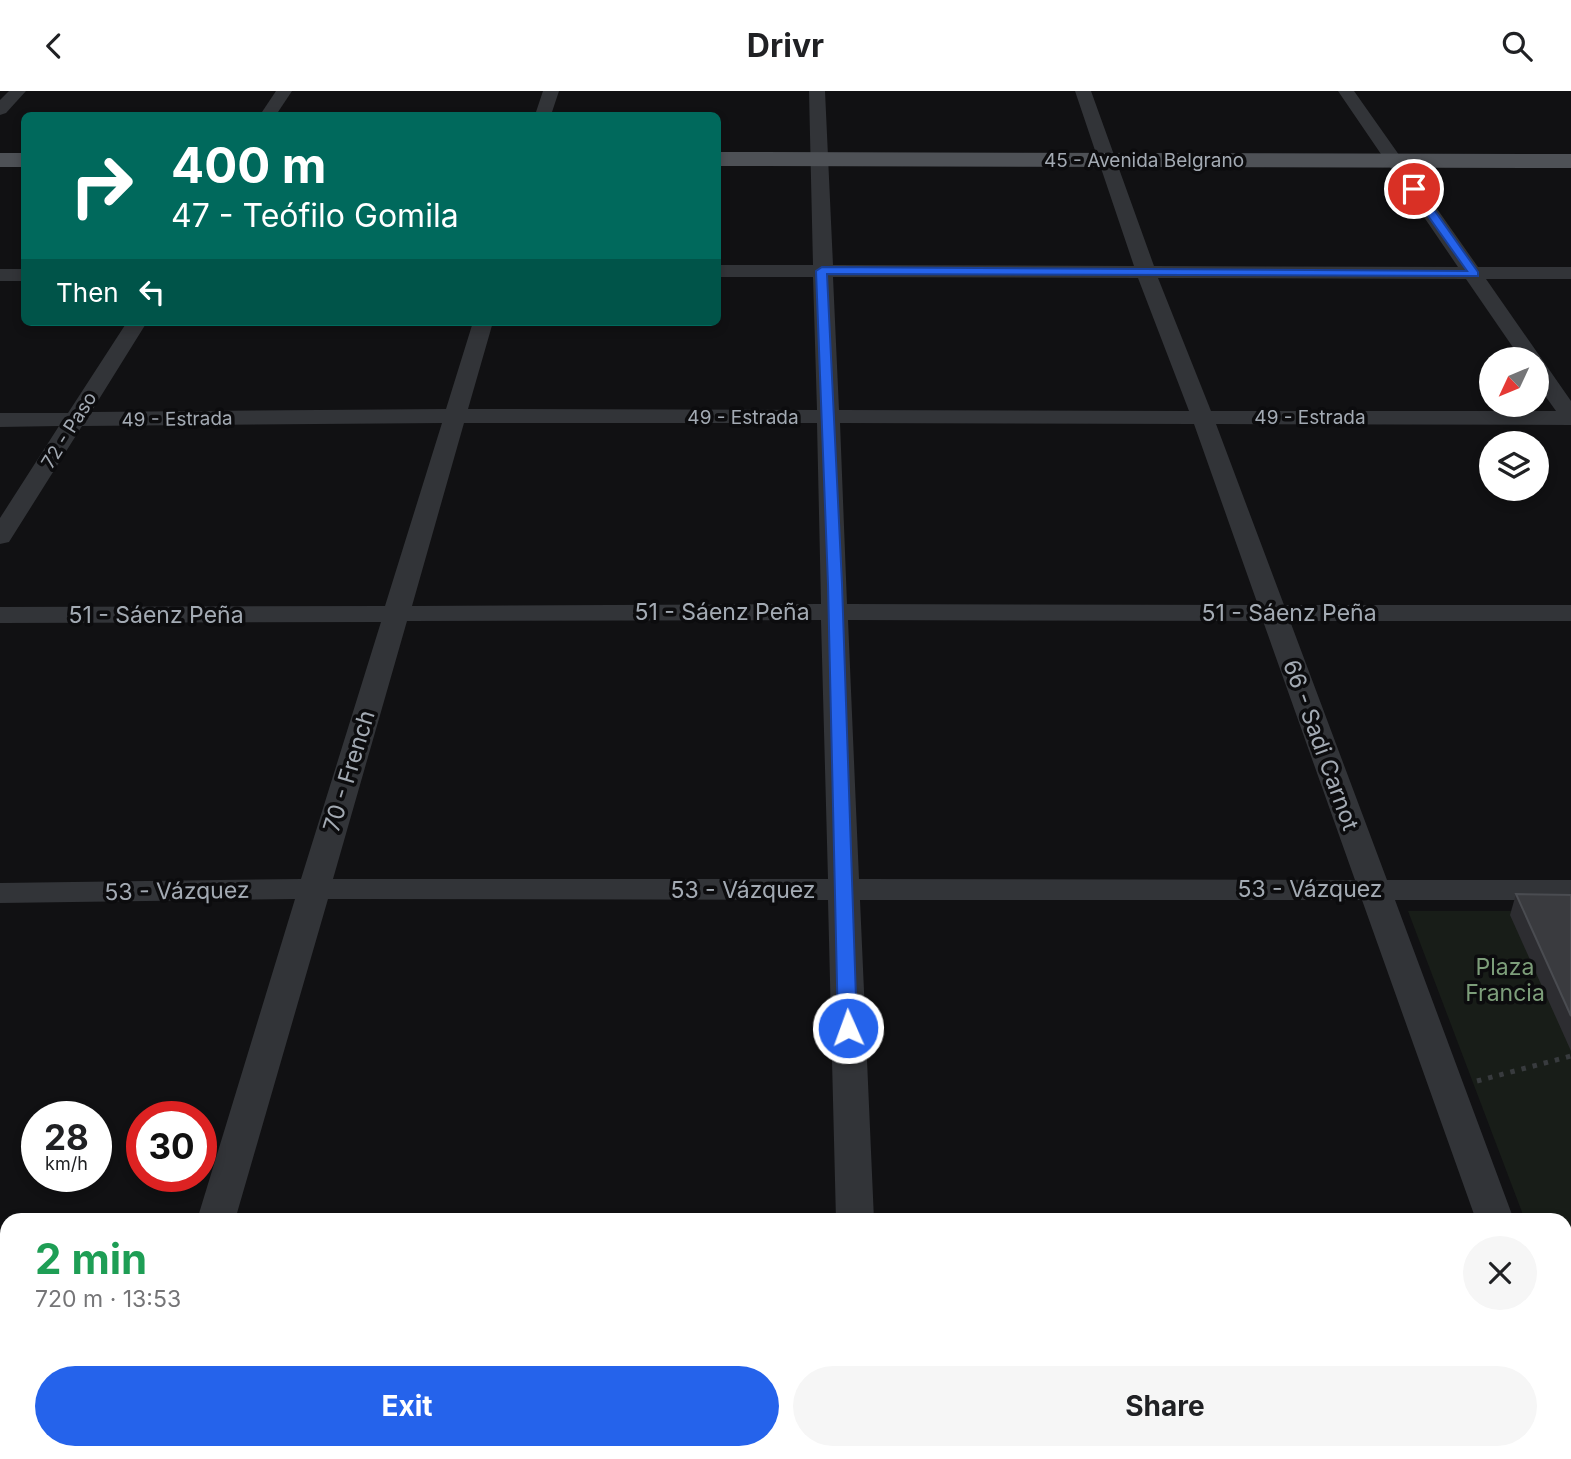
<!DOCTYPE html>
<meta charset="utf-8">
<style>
:root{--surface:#fff;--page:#f6f6f6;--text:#202124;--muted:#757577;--accent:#2563eb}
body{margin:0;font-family:Inter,sans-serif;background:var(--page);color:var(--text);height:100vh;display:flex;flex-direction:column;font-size:26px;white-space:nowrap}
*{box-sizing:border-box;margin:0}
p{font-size:23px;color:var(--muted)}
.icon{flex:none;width:38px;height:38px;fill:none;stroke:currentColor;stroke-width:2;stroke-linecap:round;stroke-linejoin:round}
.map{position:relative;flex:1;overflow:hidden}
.sheet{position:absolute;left:0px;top:1122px;width:1572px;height:247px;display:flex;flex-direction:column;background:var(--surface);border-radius:21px 21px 0 0;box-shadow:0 4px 10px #0003}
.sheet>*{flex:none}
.top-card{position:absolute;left:21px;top:21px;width:700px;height:214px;border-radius:10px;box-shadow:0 4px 10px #0003;background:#00695c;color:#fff;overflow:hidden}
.needle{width:46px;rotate:226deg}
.buttons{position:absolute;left:1479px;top:256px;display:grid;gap:14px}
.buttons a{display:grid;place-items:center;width:70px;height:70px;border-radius:50%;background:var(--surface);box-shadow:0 4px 10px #0003;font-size:35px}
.speed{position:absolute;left:21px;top:1010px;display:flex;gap:14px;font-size:35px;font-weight:700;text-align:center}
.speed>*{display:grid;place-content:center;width:91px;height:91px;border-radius:50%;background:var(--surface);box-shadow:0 4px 10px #0003;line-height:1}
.speed small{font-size:18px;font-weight:400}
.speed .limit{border:10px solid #d22;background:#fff;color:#111}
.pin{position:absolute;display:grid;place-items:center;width:60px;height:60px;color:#fff;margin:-30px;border:4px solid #fff;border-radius:50%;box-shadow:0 2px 7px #0007}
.me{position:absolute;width:77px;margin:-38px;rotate:358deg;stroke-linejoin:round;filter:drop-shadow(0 0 5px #0008)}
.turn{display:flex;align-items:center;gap:24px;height:147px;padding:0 35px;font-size:32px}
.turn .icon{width:91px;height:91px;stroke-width:2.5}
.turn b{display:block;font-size:49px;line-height:60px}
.then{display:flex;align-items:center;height:66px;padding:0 35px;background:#0003;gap:14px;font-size:26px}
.round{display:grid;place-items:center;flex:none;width:74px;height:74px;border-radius:37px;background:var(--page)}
.summary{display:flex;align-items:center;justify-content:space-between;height:119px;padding:0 35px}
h1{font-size:42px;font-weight:700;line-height:52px;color:#1e9e55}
.cta{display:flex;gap:14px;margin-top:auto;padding:14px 35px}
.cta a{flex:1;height:80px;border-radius:42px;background:var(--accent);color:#fff;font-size:28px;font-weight:700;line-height:80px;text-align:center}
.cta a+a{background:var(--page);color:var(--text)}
header{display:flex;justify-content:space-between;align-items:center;height:91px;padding:0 35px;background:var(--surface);font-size:32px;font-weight:700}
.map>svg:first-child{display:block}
</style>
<header><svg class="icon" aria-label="back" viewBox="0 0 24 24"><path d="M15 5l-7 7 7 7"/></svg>Drivr<svg class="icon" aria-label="search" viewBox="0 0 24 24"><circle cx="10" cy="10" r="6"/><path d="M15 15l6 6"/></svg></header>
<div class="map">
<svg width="1571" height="1368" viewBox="0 0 1571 1368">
<rect width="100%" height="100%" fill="#111113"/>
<polygon fill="#181d18" points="1408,820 1571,820 1571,1205 1565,1205 1564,1129 1525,1129"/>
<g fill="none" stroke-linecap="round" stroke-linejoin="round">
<g stroke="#383b3e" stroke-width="5" stroke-dasharray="4.5 7" stroke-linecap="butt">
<polyline points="1477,990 1571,965"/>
<polyline points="1564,1178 1571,1170"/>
</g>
<g fill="#323438" fill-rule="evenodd">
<polygon points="9,0 26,0 6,22 0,24 0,9"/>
<polygon points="276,0 292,0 276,24 260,24"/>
<polygon points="543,0 559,0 551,24 535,24"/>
<path d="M809,0H825L833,174L1134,175L1075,0H1091L1154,175L1458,176L1338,0H1354L1478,176H1571V188H1486L1571,310V334L1216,333L1284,514H1571V530H1290L1387,789H1571V809H1395L1514,1129H1476L1362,809H860L874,1129H836L828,809L328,808L235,1129H197L295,808L0,812V792L301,788L381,531L0,532V516L385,515L442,332L82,335L9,451L0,453V427L59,335L0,336V322H68L127,231H147L91,321L446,318L473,231H493L468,318L817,319L813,186H718V174H813ZM833,186L1138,187L1189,320L839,319ZM1158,187L1466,188L1521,268H1536V292L1556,320H1211ZM464,332H817L821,513L412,515ZM840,332L1194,333L1258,514L847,513ZM821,529L828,788H333L407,530ZM848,529L1263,530L1355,789L859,788Z"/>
<rect x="0" y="178" width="24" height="12"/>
<rect x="1564" y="1206" width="7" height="32"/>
<rect x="0" y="1207" width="7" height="32"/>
<polygon points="1564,1309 1571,1311 1571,1365 1560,1362 1564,1362"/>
<polygon points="122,1362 165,1362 163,1368 119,1368"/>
<polygon points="840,1362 882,1362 883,1368 839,1368"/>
</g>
<g fill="#4e5156" fill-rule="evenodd">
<polygon points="718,61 1571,63 1571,77 718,75"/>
<rect x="0" y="62" width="24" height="14"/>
</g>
</g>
<polygon fill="#2d2d31" points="1516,803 1571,804 1571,960 1510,824"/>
<polygon fill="#3a3b3f" stroke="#4a4c51" stroke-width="2" points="1516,803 1571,804 1571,925"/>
<polygon fill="#2563eb" stroke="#184099" stroke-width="2" points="1414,95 1418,96 1478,181 1478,185 827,183 842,493 857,937 854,941 841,941 838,937 828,493 816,180 822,176 1467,180 1409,98"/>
<g text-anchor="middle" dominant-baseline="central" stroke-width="7" stroke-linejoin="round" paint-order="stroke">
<g font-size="19" fill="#a3aab3" stroke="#0c0c0e">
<text x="1144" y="69">45 - Avenida Belgrano</text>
<text x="743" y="326">49 - Estrada</text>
<text x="1310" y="326">49 - Estrada</text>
<text transform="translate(177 328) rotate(-1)">49 - Estrada</text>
<text transform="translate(69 339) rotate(-58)">72 - Paso</text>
</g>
<g font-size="23" fill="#a3aab3" stroke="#0c0c0e">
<text x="722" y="521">51 - Sáenz Peña</text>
<text x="1289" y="522">51 - Sáenz Peña</text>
<text x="156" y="524">51 - Sáenz Peña</text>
<text transform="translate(1321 654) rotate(70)">66 - Sadi Carnot</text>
<text transform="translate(349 680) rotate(-73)">70 - French</text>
<text x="1310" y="798">53 - Vázquez</text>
<text x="743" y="799">53 - Vázquez</text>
<text transform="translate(177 800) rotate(-1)">53 - Vázquez</text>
</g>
<g font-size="23" fill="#7d9e7a" stroke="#0c0c0e">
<text x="1505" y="876">Plaza<tspan x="1505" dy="26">Francia</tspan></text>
</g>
</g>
</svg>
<div class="buttons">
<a><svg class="needle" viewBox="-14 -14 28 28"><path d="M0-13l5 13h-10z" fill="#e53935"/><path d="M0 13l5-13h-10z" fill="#757577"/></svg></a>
<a><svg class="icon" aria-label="layers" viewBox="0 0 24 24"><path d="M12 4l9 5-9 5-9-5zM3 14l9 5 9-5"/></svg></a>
</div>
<div class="speed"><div>28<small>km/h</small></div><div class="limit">30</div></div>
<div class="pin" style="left:1414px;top:98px;background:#d93025"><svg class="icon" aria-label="arrive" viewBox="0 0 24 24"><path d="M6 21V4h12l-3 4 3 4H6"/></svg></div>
<svg class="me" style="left:848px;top:937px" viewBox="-20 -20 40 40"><circle r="17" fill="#2563eb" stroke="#fff" stroke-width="3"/><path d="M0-11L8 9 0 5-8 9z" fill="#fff"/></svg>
<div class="top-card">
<div class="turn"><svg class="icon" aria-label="right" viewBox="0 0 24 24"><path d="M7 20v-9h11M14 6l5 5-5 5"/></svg><div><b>400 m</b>47 - Teófilo Gomila</div></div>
<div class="then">Then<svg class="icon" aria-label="left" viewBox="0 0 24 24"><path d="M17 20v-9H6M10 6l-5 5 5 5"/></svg></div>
</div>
<section class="sheet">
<div class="summary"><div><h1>2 min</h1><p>720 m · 13:53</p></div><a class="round"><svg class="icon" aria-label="close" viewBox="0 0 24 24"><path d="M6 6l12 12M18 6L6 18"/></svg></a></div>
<div class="cta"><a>Exit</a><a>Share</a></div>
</section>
</div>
